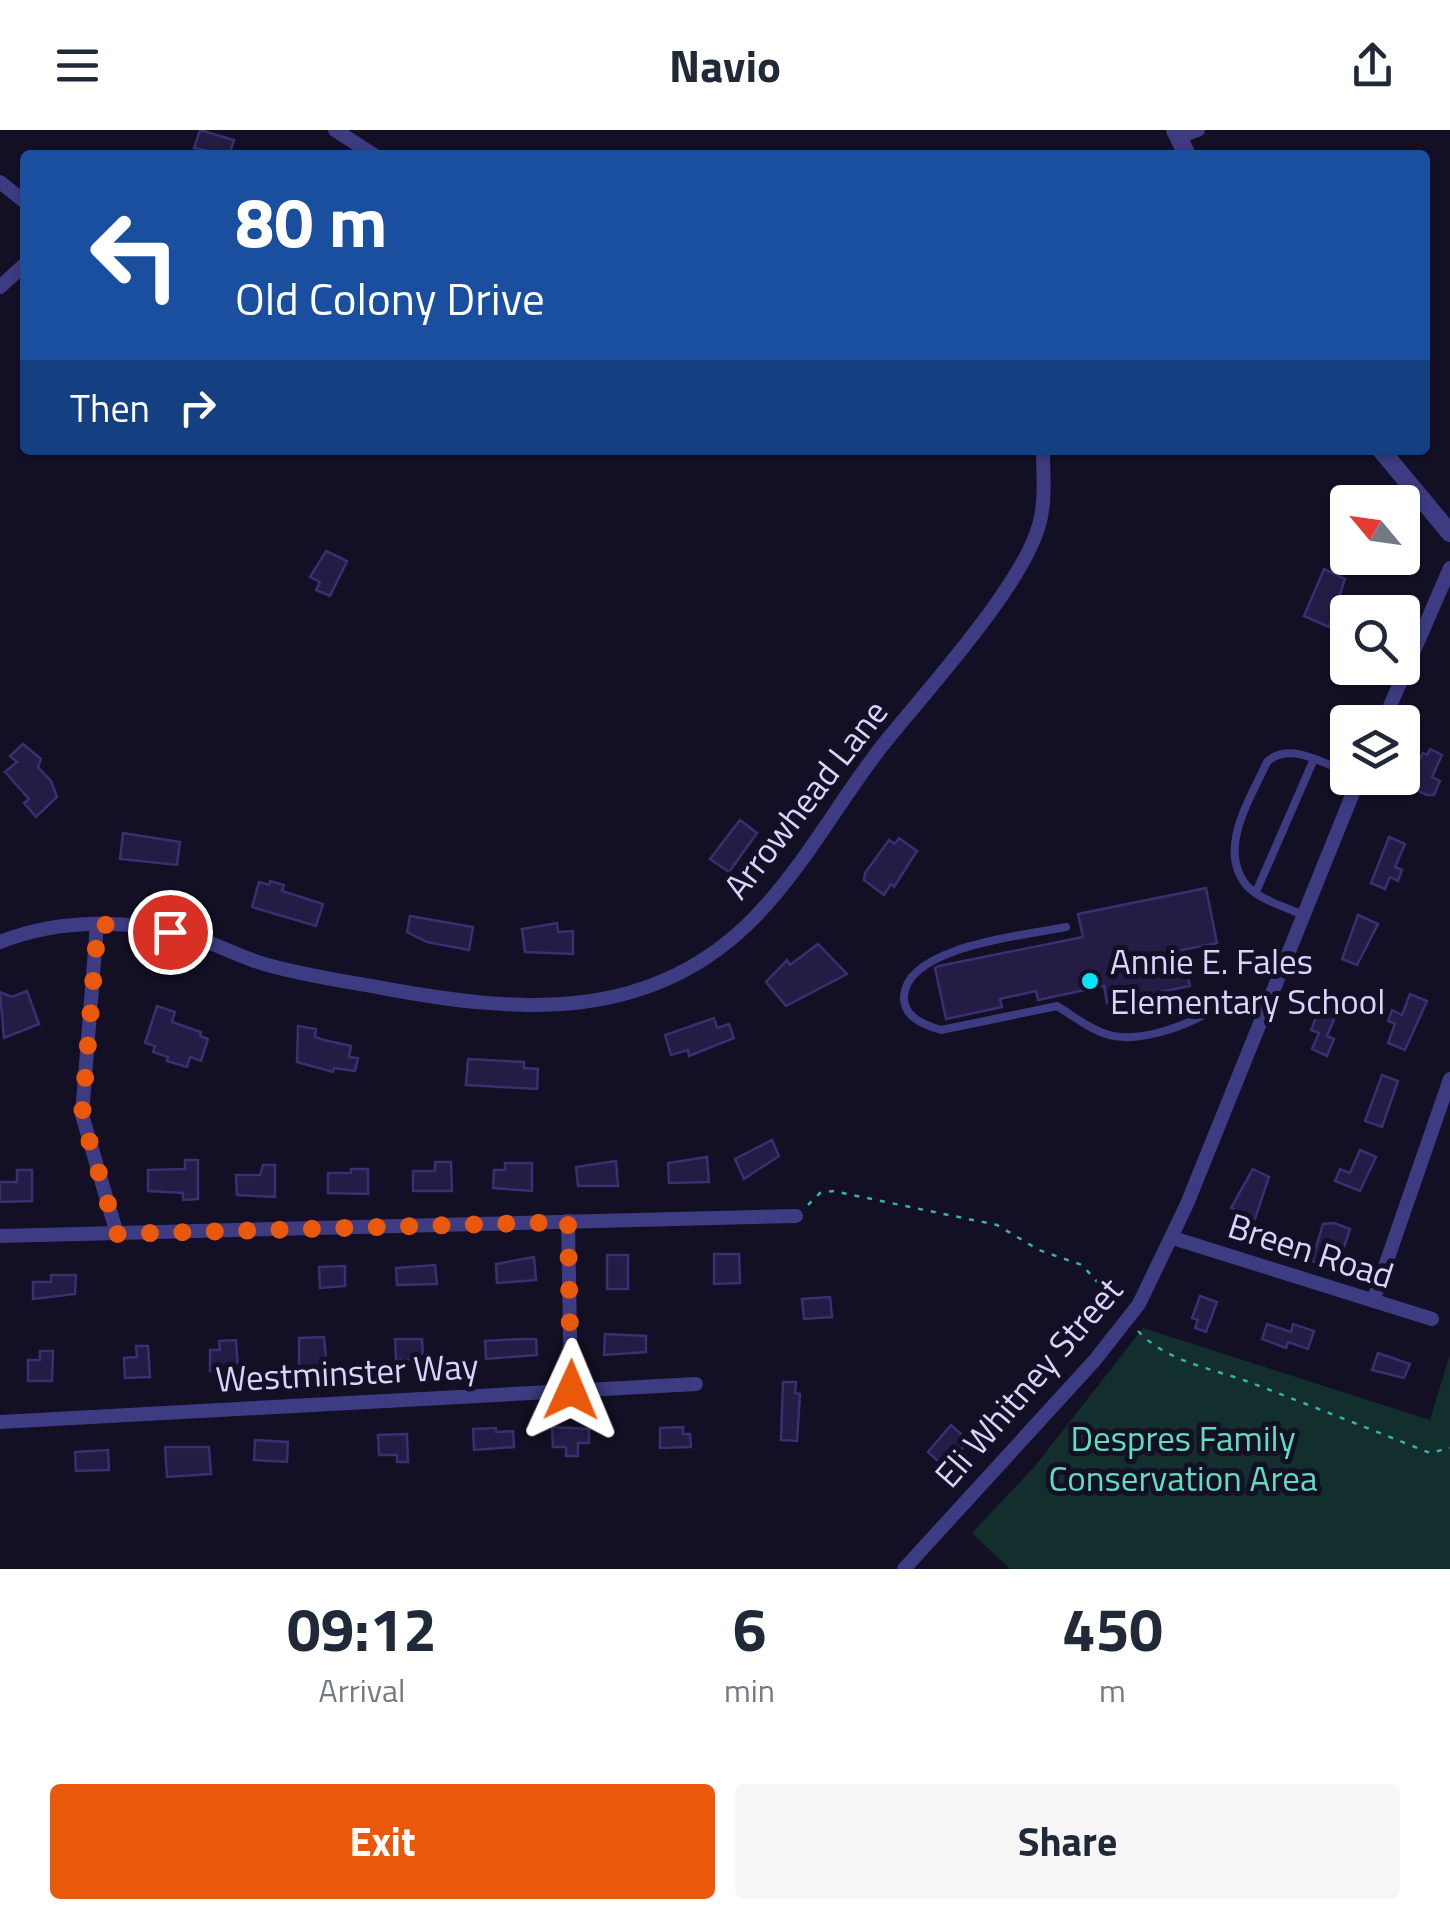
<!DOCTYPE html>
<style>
:root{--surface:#fff;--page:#f6f6f7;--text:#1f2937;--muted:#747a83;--accent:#ea580c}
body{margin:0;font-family:"Titillium Web",sans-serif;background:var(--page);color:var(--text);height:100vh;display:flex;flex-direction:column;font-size:38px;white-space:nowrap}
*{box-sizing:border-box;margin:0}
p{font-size:32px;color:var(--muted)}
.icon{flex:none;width:55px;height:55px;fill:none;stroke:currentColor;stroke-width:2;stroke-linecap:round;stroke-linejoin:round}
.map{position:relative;height:1439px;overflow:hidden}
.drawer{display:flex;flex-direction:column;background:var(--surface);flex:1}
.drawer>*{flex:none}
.guide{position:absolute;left:20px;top:20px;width:1410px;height:305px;border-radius:10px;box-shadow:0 2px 8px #0004;background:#1a4fa0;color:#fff;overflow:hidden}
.needle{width:65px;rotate:299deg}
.controls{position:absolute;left:1330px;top:355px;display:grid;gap:20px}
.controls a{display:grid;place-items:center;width:90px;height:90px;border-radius:10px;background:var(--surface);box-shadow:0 2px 8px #0004;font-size:50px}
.pin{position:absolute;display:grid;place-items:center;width:85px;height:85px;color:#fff;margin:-42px;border:5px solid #fff;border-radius:50%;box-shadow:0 2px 10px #0007}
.me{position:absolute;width:110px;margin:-55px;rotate:1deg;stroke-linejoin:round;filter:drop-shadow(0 0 8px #0008)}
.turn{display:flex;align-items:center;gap:35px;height:210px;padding:0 50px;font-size:45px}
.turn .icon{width:130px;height:130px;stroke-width:2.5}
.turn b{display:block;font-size:70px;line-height:85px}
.then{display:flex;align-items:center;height:95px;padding:0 50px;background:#0003;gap:20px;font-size:38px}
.eta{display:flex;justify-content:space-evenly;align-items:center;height:170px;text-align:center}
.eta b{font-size:60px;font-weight:700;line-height:70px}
.primary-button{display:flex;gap:20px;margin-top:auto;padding:20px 50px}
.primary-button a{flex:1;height:115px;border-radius:10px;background:var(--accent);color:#fff;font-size:40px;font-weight:700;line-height:115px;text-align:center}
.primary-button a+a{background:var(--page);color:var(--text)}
header{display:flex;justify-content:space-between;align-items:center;height:130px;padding:0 50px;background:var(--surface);font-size:45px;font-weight:700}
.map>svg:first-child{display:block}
</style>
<header><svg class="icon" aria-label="menu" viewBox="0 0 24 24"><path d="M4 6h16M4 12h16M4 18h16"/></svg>Navio<svg class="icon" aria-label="share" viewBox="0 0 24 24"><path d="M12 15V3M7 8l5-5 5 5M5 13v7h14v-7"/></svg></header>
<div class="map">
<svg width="1450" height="1439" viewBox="0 0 1450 1439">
<rect width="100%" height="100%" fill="#130f25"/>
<polygon fill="#132f2d" points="1143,1198 1430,1290 1450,1224 1450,1439 1010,1439 972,1403 1035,1336"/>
<g fill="#241c45" stroke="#3a2f71" stroke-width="2.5">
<polygon points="200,0 234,10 229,25 194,18"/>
<polygon points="326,421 347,431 330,466 316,460 320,452 310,447"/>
<polygon points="1324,439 1345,449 1329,497 1304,486"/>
<polygon points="23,614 41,629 38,637 51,651 57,667 36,687 24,673 29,669 5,642 17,632 10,626"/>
<polygon points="1430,619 1442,625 1432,647 1440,651 1434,665 1427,665 1414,659 1417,654 1410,650 1423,623 1427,625"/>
<polygon points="740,690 757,703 729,742 710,729"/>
<polygon points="123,703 180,712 177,735 120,729"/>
<polygon points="1389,707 1405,714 1395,737 1402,740 1398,751 1390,747 1385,759 1371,753"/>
<polygon points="899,708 917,721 894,757 891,754 884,765 864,750 865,743 889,710 895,714"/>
<polygon points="270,751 284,755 282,761 323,774 316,796 252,777 259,752 269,755"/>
<polygon points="1206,758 1217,813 1182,820 1190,856 1107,873 1104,856 1038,870 1036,861 1000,869 1002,877 946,889 935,838 939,836 1083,807 1078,784"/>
<polygon points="1358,785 1378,794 1357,835 1342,829"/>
<polygon points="410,786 473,797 469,820 427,812 407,802"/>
<polygon points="557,793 558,802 573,801 573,824 525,822 522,799"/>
<polygon points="818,814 847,844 786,876 766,852 787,830 790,835"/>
<polygon points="27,861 39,894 4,908 0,862 12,867"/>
<polygon points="1410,864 1427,871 1405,920 1388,913 1395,894 1388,891 1392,880 1402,885"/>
<polygon points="157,876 175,882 172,892 201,902 200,906 208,909 201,931 190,927 187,937 167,931 168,927 153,922 155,916 145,913"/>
<polygon points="1320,878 1336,885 1327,906 1334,909 1327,926 1312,919 1319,903 1311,900"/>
<polygon points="714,888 717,898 729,894 734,908 689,926 688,920 671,925 665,905"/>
<polygon points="298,896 316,899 315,907 324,910 351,916 349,927 358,928 355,941 334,938 333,942 297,932"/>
<polygon points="468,929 524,932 524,938 538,939 537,959 466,955"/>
<polygon points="1382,945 1398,951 1382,997 1365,991"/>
<polygon points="772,1010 779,1026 744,1049 735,1029"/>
<polygon points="1360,1020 1376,1027 1360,1061 1335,1051 1340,1039 1350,1043"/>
<polygon points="707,1027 709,1052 669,1053 668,1033"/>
<polygon points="185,1030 198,1030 198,1069 183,1070 183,1063 148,1061 148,1040 185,1039"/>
<polygon points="616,1031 618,1056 578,1056 576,1037"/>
<polygon points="435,1032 451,1032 452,1061 413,1061 413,1041 435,1041"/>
<polygon points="505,1033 532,1033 532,1061 493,1058 494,1040 505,1040"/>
<polygon points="263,1035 275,1035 275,1067 237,1065 236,1045 260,1045"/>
<polygon points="351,1039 368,1039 368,1064 328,1063 328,1043 351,1043"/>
<polygon points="1253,1039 1269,1047 1255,1089 1231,1078"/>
<polygon points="17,1040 32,1040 32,1071 0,1072 0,1052 17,1052"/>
<polygon points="1334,1093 1350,1099 1342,1123 1336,1121 1329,1137 1312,1131 1323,1094"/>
<polygon points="714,1124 739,1124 740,1153 714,1154"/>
<rect x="607" y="1125" width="21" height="34"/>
<polygon points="534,1127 536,1150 497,1153 496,1134"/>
<polygon points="435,1135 437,1154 397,1155 396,1138"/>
<polygon points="345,1136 345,1156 320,1158 319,1137"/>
<polygon points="51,1145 76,1145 75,1164 33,1169 33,1152 51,1152"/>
<polygon points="1200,1166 1217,1172 1206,1202 1195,1198 1198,1190 1192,1188"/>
<polygon points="830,1167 832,1187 804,1189 802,1169"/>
<polygon points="1267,1194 1291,1202 1293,1194 1314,1201 1308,1219 1288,1212 1286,1218 1262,1209"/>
<polygon points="605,1204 646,1206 646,1222 604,1225"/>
<polygon points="324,1207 327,1238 299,1238 299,1208"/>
<polygon points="395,1209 422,1209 423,1228 396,1231"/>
<polygon points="520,1209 536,1209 537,1225 486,1229 485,1211"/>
<polygon points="236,1210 238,1239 210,1241 210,1220 220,1220 219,1211"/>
<polygon points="136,1216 148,1216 150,1247 125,1248 124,1228 137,1227"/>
<polygon points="40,1221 53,1221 52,1251 28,1251 28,1230 40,1230"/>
<polygon points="1378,1223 1410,1234 1404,1248 1372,1240"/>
<polygon points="783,1252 796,1252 795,1263 800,1264 797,1311 781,1310"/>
<polygon points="951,1295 969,1311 957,1324 951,1319 939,1332 928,1322"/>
<polygon points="552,1297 589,1299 589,1313 578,1313 578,1326 566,1326 566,1317 553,1317"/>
<polygon points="683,1297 683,1304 690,1304 691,1317 660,1318 660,1298"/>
<polygon points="496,1298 496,1302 513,1301 514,1317 474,1320 473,1299"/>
<polygon points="407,1304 408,1332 397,1332 397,1325 379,1325 378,1305"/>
<polygon points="255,1310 288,1312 287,1332 254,1330"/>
<polygon points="165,1317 209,1317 211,1344 167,1347"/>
<polygon points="108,1320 109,1340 76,1341 75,1322"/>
</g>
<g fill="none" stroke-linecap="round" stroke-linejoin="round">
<g stroke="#32b4aa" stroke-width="2.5" stroke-dasharray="5 8" stroke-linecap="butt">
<polyline points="808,1075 820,1063 833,1061 997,1095 1039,1120 1082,1135 1119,1176"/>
<path d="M1138,1201C1167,1232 1211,1238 1249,1252C1309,1275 1370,1299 1430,1323L1450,1318"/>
</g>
<g stroke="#3d3c83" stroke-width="8">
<polyline points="1256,762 1314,629"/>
<path d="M1303,785C1286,777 1260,770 1247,756C1216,719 1251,668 1267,632C1289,611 1323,633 1348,643"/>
<path d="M1066,797C1027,805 907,816 904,866C903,887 924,895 941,900L1057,876C1072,885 1089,899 1106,904C1139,915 1193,894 1220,875L1264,882"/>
</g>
<g stroke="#3d3c83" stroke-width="14">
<polyline points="335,0 374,25"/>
<polyline points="1178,7 1198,0"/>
<polyline points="0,52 25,72"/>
<polyline points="0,157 25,134"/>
<polyline points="1383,592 1450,438"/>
<polyline points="97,794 82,985 117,1104"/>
<path d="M0,812C61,788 130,789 193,807C217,814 240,827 264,834C302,845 343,851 382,858C518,883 651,895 756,786C805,735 839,671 882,616C925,562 1022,457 1039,395C1046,371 1043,345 1043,320"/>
<polyline points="568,1091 571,1261"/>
<polyline points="0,1106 796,1086"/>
<polyline points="1173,1108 1432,1189"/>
<polyline points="1373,1171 1450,949"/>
<polyline points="0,1292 696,1254"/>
<polyline points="904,1439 1095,1230 1139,1174 1187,1074 1359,648"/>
</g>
<g stroke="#3d3c83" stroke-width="18">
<polyline points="1175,0 1187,25"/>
<polyline points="1381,320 1450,403"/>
</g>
</g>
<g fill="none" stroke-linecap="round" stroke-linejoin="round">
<polyline stroke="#ea580c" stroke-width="18" stroke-dasharray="0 32.4" points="170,802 98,794 82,986 117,1104 568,1092 571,1260"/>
</g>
<circle fill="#06e4f8" stroke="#130f25" stroke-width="4" cx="1090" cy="851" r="10"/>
<g text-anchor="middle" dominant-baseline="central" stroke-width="10" stroke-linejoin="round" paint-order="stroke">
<g font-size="35" fill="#d8d4fe" stroke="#130f25">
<text transform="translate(805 669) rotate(-52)">Arrowhead Lane</text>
<text transform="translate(1311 1120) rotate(18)">Breen Road</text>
<text transform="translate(347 1242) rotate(-3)">Westminster Way</text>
<text transform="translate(1028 1252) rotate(-49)">Eli Whitney Street</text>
</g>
<g font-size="35" fill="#d8d4fe" stroke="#130f25" text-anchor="start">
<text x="1110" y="831">Annie E. Fales<tspan x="1110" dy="40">Elementary School</tspan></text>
</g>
<g font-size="35" fill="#62ddbc" stroke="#130f25">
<text x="1183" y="1308">Despres Family<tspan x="1183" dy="40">Conservation Area</tspan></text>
</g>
</g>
</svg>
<div class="controls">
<a><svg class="needle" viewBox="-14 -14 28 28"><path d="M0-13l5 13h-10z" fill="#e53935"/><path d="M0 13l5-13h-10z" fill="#747a83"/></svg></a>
<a><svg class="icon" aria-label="search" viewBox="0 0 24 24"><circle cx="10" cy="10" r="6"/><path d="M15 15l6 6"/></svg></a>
<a><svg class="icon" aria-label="layers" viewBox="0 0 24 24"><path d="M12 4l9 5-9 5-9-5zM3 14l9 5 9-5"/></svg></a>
</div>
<div class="pin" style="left:170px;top:802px;background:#d93025"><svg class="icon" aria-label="arrive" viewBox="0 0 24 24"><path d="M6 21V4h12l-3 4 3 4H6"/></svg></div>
<svg class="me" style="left:571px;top:1260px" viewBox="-20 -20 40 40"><path d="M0-17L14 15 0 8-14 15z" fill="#ea580c" stroke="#fff" stroke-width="4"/></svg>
<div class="guide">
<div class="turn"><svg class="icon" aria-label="left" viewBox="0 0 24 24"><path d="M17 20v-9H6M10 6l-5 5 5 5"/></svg><div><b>80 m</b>Old Colony Drive</div></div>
<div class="then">Then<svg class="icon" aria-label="right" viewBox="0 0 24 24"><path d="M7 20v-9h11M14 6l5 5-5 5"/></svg></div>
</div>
</div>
<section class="drawer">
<div class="eta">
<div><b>09:12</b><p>Arrival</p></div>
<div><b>6</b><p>min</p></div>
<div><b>450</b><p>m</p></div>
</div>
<div class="primary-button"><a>Exit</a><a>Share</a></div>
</section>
